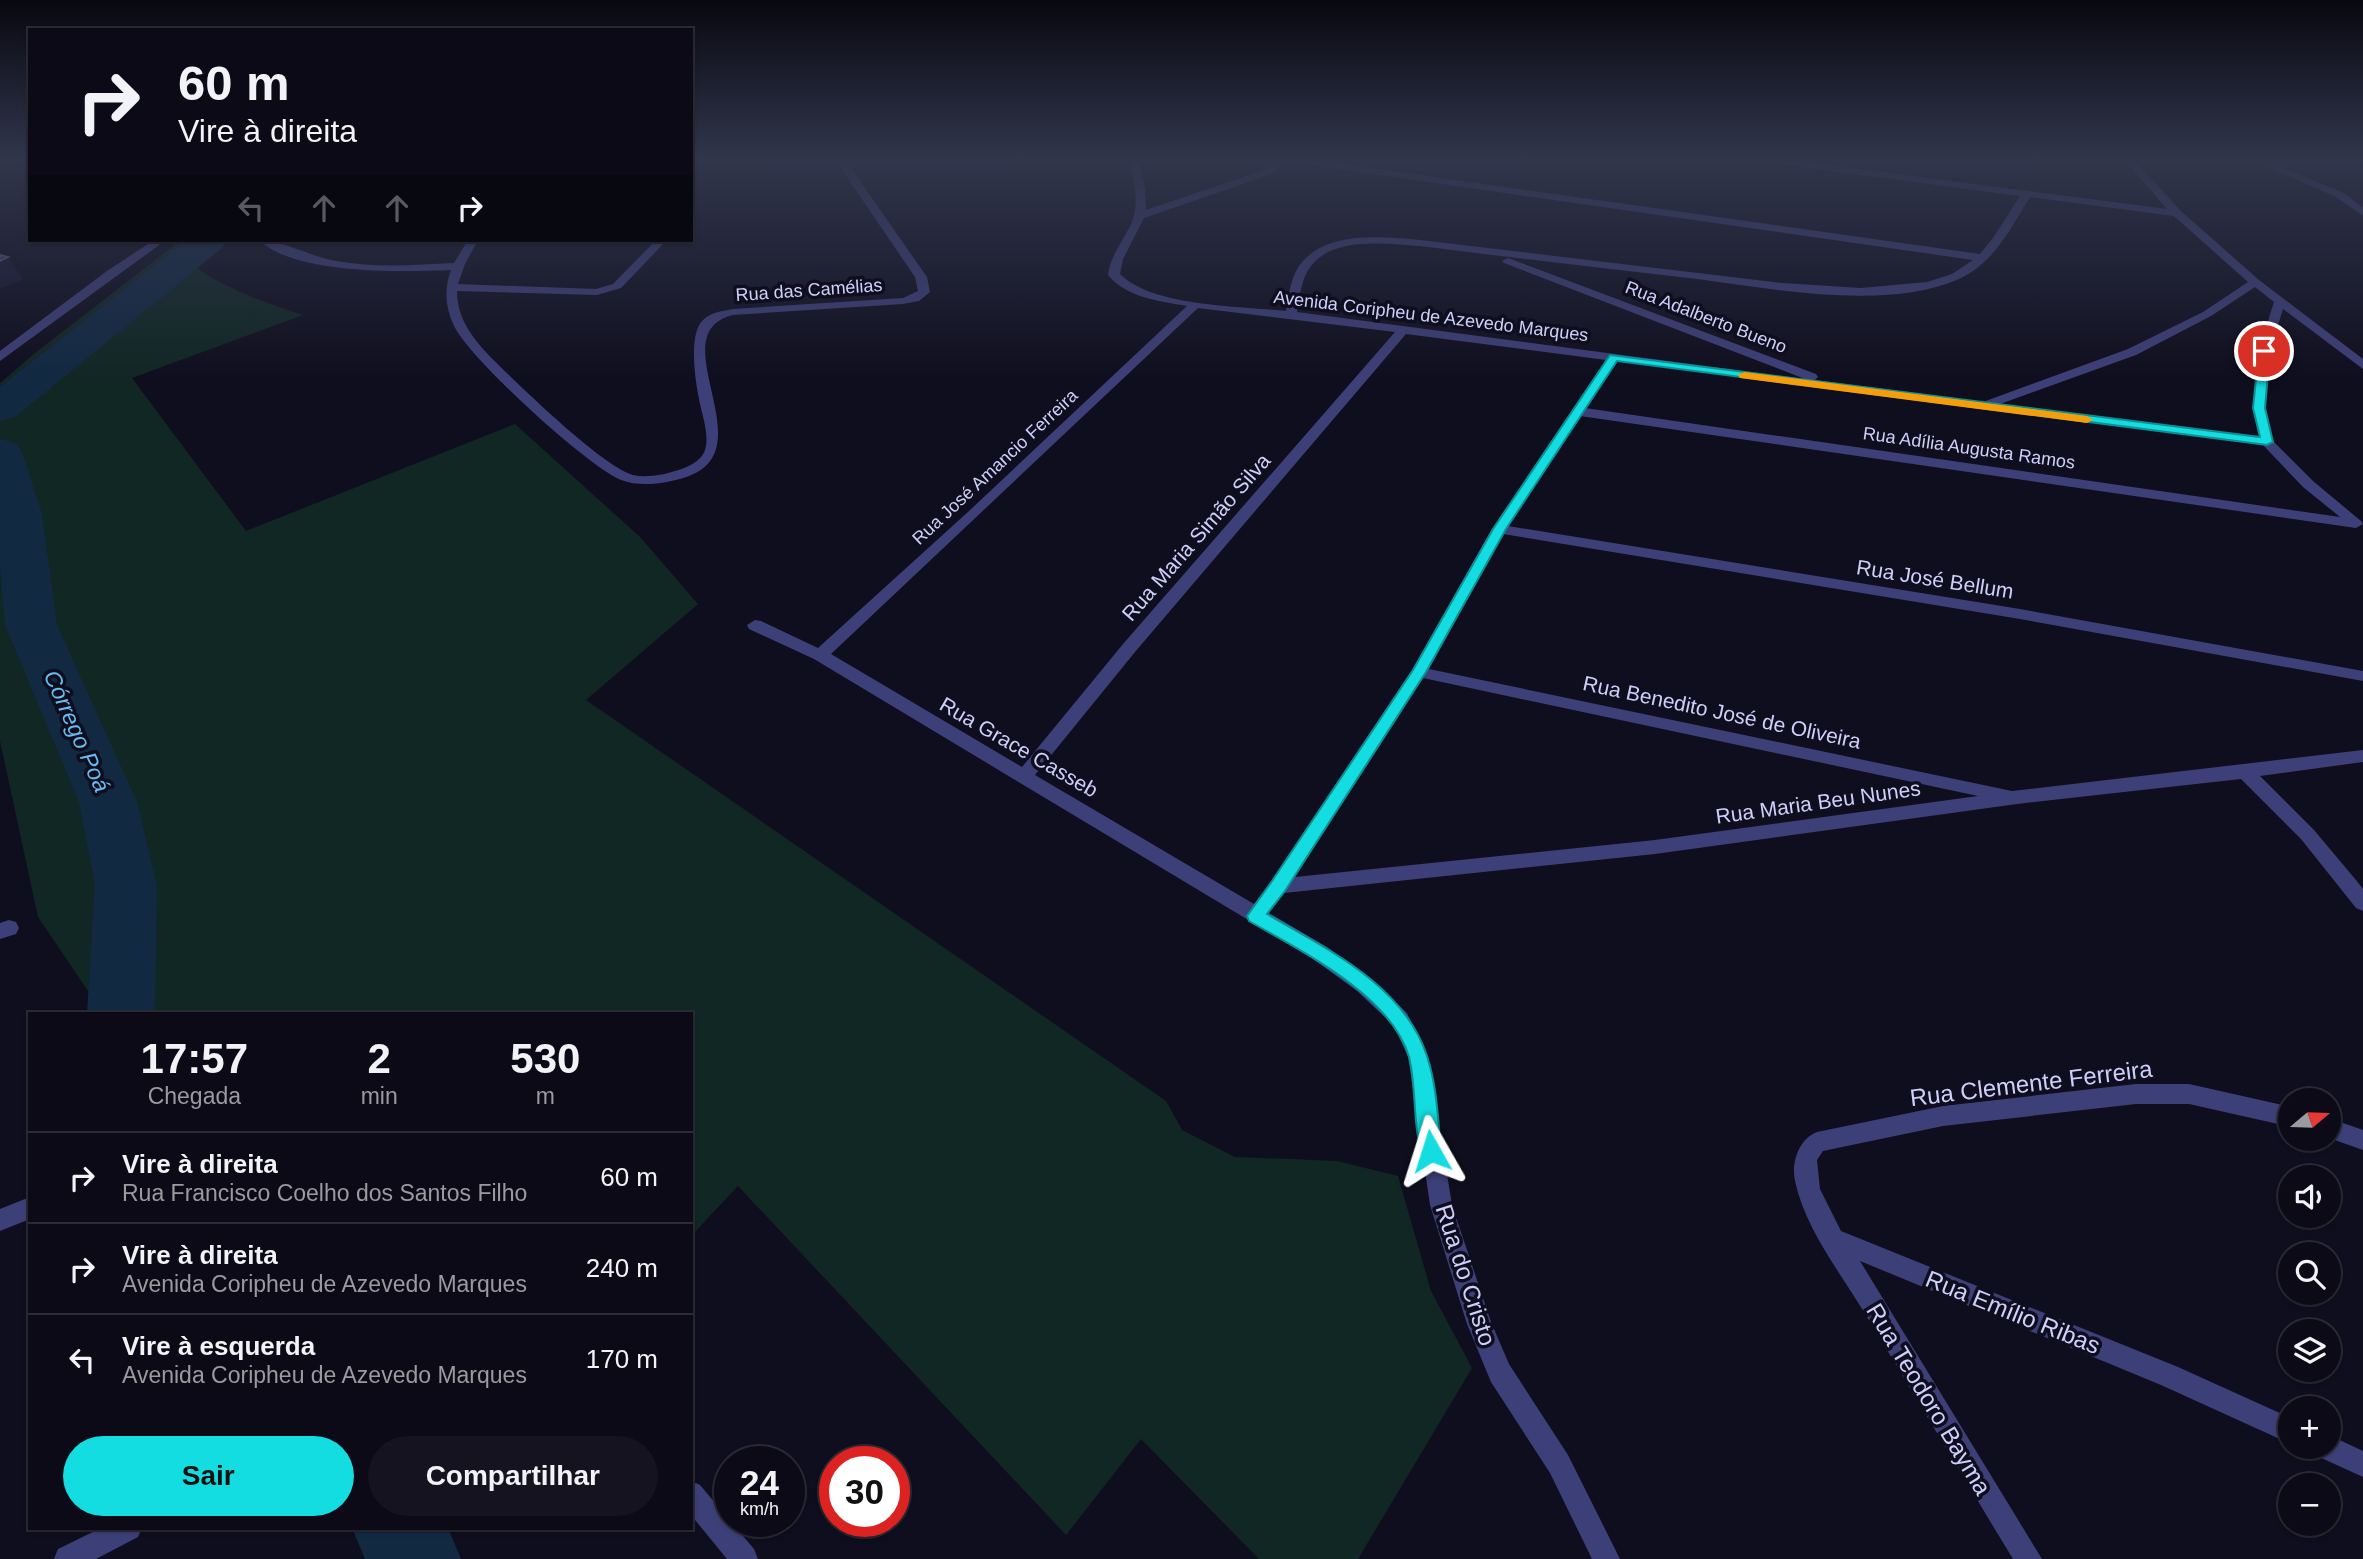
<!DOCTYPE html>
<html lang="pt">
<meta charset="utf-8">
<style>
:root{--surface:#0b0a16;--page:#14131f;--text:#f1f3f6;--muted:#9a9aa1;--line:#2b2b35;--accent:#14dde1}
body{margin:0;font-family:Arial,sans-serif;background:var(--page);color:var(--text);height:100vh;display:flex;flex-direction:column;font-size:26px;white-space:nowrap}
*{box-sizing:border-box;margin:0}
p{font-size:23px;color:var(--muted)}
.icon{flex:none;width:38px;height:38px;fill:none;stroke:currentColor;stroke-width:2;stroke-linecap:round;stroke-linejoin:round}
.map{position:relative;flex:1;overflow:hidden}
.drawer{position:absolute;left:28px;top:1012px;width:665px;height:518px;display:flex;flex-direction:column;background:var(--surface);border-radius:0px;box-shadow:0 2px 5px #0004,0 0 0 2px var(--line)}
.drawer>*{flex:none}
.guide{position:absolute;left:28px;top:28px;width:665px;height:214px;border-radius:0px;box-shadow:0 2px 5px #0004,0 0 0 2px var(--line);background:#0b0a16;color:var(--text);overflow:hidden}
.needle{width:46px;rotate:71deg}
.buttons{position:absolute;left:2278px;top:1088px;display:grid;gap:14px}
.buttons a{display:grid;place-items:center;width:63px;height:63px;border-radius:50%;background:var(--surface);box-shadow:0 2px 5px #0004,0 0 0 2px var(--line);font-size:35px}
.speed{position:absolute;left:714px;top:1446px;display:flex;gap:14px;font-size:35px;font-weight:700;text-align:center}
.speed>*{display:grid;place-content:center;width:91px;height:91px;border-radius:50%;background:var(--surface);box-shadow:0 2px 5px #0004,0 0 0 2px var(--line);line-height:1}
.speed small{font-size:18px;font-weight:400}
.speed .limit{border:10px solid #d22;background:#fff;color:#111}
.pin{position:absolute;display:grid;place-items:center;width:60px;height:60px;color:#fff;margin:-30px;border:4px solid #fff;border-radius:50%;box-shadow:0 2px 7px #0007}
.me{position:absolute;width:77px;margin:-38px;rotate:354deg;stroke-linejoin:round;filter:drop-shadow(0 0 5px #0008)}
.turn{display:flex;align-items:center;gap:24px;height:147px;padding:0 35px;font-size:32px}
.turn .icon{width:91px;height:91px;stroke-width:2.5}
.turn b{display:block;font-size:49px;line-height:60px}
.lanes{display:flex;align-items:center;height:66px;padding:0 35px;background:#0003;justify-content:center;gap:35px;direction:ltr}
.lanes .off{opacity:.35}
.eta{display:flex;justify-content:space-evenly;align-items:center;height:119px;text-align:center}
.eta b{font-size:42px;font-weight:700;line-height:49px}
.action{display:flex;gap:14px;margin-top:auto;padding:14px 35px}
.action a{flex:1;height:80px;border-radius:42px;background:var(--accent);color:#111;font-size:28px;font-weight:700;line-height:80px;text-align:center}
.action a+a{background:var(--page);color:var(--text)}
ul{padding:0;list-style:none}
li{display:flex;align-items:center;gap:21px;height:91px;padding:0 35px;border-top:2px solid var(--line)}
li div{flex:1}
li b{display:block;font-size:26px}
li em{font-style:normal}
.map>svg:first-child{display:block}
</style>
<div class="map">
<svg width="2363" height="1559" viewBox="0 0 2363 1559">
<rect width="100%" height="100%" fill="#0f0e1e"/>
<path fill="#112724" d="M181,240H214L187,260C220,288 262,301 303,315L132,378L246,531L515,424L640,537L698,604L586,700L1166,1101L1182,1130L1235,1157L1337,1161L1398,1176L1431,1291L1472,1368L1358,1559H1259L1141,1439L1066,1535L738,1186L691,1236V1013H103L38,917L0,741V383L35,353Z"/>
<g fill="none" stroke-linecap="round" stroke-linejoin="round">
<g fill="#122942" fill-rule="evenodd">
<polygon points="187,240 227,240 222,248 15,417 0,421 0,387"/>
<polygon points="0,439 16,443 22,452 42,514 57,625 137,802 157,885 155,1013 87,1013 95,885 79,802 5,625 0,564"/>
<polygon points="352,1528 448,1528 461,1559 365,1559"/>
</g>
<g fill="#3d3f78" fill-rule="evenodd">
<path d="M836,161H846L927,277L930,292L919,301L903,304L733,315C659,333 765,448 689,476C669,483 642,488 621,480C587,466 470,359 454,326C445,307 444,289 451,270C403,272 295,275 259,240C279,239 312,257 336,261C375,268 415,265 454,263L468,240H478L465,264L458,284L596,289L613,284L656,240H667L621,288L597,295L457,291C457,329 487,353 512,378C535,400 605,467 633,475C646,478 663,475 675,471C686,468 701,462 705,450C709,437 704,421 701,408C696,387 687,335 703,320C711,312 723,311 733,309L903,298L918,291L915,277Z"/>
<path d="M1129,161H1139L1145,188L1146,210L1261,171L1280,161H1291L1269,175L1144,218L1123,259L1120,274C1153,307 1241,306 1286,311C1289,294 1291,273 1304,260C1331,231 1385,237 1420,240L1783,283L1861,288L1927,282L1952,274L1973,260L1303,164L1298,161H1321L1980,254L1993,238L2020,196L1778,164L1773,161H1797L2167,209L2125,161H2135L2181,211L2259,280L2363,359V369L2283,309L2270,351L2265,408L2273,441L2313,481L2361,521L2363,524L2356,528L1580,416L1508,526L2020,609L2363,671V681L2020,619L1503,534L1429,669L2012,791L2363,750V762L2260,776L2314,830L2356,880L2363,889V911L2356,908L2301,839L2241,779L2017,804L1655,854L1284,893L1269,913L1327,947L1371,979L1407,1013L1428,1056L1452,1205L1491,1322L1509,1364L1568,1455L1620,1559H1592L1550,1473L1491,1382L1467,1324L1430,1205L1408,1056L1393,1025L1357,991L1313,959L814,659L749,629L747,625L755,620L761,621L818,648L969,511L1187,306C1159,301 1127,298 1108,275C1110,258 1120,245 1128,230C1141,207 1135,185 1129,161ZM2030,197L2174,216L2248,282L2203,312L2128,349L1983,402L1815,380L1818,377L1816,374L1508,258L1502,261L1504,263L1805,379L1297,312C1300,297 1301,278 1311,266C1334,236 1387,244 1420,246C1506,257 1593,267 1680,277C1761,286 1882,313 1959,279C1994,263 2010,229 2030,197ZM2255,287L2274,302C2259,349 2248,388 2259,437L2000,404L2136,355L2211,316ZM1198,308L1395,332L1123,644L1022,767L831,654ZM1406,334L1606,360L1492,529L1412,670L1272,881L1254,904L1035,775L1135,652ZM1617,361L2263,445L2303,487L2340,517L1585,408ZM1423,678L1978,796L1655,840L1295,877Z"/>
<polygon points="2255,161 2267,161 2344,193 2363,208 2363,216 2336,197"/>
<polygon points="154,240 166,240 0,361 0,351 107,271"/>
<polygon points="9,920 16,922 19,928 16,934 0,939 0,923"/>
<path d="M2136,1084H2189L2291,1107V1127L2189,1104H2136L1943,1126L1823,1151L1817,1160L1820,1189L1841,1231L2178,1367L2291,1418V1444L2161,1385L1860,1261L2042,1559H2013C1963,1477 1914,1394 1864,1312C1839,1271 1805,1228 1795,1181C1791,1162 1799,1139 1817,1132L1943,1106Z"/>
<polygon points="2329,1118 2363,1130 2363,1150 2329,1138"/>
<polygon points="30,1197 30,1219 0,1231 0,1209"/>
<polygon points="2329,1435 2363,1451 2363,1477 2317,1456 2313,1447 2329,1447"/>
<polygon points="691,1481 700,1485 754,1549 758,1559 727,1559 691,1515"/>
<polygon points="101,1528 142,1528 138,1537 96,1559 54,1559 58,1549"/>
</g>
</g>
<polygon fill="#191631" points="8,257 23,279 0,289 0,261"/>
<polygon fill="#3e3a5d" stroke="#555276" stroke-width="2" points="0,255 8,257 0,261"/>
<linearGradient id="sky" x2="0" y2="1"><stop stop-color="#080810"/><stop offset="0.42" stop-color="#31364c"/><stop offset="1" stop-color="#31364c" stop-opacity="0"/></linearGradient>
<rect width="2363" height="379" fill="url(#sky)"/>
<path fill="#14dde1" stroke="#0d9092" stroke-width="2" d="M2264,348L2270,351L2265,408L2273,442L2267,445L1617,361L1506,529L1426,672L1285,891L1267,914C1327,949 1404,985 1427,1056C1437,1086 1438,1120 1441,1151L1438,1158L1431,1161L1424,1158C1412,1132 1417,1087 1409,1057C1391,995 1301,951 1249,921L1247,916L1272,881L1413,670L1493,529L1610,355L2260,437L2253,408L2259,351Z"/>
<polygon fill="#f59e0b" points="1744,372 2087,416 2093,420 2087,423 1740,378 1738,375"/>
<g text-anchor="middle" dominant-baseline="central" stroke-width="7" stroke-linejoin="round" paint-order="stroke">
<g font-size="18" fill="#d0cffb" stroke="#0f0e1e">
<text transform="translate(809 290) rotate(-4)">Rua das Camélias</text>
<text transform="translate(1431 316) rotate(7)">Avenida Coripheu de Azevedo Marques</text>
<text transform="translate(1706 317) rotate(21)">Rua Adalberto Bueno</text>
<text transform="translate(1969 448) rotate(8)">Rua Adília Augusta Ramos</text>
<text transform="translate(995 467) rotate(-43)">Rua José Amancio Ferreira</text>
</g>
<g font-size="21" fill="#d0cffb" stroke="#0f0e1e">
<text transform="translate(1196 537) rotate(-49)">Rua Maria Simão Silva</text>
<text transform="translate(1935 579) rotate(9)">Rua José Bellum</text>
<text transform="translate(1722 712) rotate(12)">Rua Benedito José de Oliveira</text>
<text transform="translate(1019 747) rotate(30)">Rua Grace Casseb</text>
<text transform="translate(1818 802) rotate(-8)">Rua Maria Beu Nunes</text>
</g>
<g font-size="23" font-style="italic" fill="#66bcf1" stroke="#0f0e1e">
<text transform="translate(77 731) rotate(66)">Córrego Poá</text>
</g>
<g font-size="24" fill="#d0cffb" stroke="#0f0e1e">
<text transform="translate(2031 1083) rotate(-7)">Rua Clemente Ferreira</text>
<text transform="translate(1466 1275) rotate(72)">Rua do Cristo</text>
<text transform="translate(2013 1312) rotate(22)">Rua Emílio Ribas</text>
<text transform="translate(1929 1399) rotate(59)">Rua Teodoro Bayma</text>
</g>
</g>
</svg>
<div class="buttons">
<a><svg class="needle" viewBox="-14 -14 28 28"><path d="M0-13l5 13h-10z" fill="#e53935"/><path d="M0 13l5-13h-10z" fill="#9a9aa1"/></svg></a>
<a><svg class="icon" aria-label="sound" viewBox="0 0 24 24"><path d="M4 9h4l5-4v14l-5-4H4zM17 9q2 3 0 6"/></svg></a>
<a><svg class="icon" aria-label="search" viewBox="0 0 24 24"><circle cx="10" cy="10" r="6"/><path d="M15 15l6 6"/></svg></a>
<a><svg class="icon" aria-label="layers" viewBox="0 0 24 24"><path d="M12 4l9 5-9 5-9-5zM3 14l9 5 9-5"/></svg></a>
<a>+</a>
<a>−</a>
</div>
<div class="speed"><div>24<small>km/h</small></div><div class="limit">30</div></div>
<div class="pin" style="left:2264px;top:351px;background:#d93025"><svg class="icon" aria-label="arrive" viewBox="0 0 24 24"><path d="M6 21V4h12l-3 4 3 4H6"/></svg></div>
<svg class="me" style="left:1431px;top:1151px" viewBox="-20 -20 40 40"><path d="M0-17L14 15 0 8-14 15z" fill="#14dde1" stroke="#fff" stroke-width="4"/></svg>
<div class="guide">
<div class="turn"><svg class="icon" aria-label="right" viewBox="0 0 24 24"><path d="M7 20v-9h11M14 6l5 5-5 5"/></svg><div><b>60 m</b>Vire à direita</div></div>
<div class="lanes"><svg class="icon off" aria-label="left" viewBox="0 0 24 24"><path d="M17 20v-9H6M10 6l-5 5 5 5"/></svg><svg class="icon off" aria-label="ahead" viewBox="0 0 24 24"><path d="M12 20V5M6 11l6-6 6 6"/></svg><svg class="icon off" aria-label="ahead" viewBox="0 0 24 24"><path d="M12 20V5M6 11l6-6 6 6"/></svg><svg class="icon" aria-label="right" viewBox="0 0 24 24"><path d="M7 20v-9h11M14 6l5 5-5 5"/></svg></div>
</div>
<section class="drawer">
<div class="eta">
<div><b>17:57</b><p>Chegada</p></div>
<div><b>2</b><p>min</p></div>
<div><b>530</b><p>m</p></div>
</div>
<ul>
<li><svg class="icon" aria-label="right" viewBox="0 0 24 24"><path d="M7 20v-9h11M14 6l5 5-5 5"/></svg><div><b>Vire à direita</b><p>Rua Francisco Coelho dos Santos Filho</p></div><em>60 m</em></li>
<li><svg class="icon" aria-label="right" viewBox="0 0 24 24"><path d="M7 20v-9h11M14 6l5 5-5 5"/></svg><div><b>Vire à direita</b><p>Avenida Coripheu de Azevedo Marques</p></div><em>240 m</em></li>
<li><svg class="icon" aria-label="left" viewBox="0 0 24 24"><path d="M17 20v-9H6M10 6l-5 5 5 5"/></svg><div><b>Vire à esquerda</b><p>Avenida Coripheu de Azevedo Marques</p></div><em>170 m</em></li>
</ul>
<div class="action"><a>Sair</a><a>Compartilhar</a></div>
</section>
</div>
